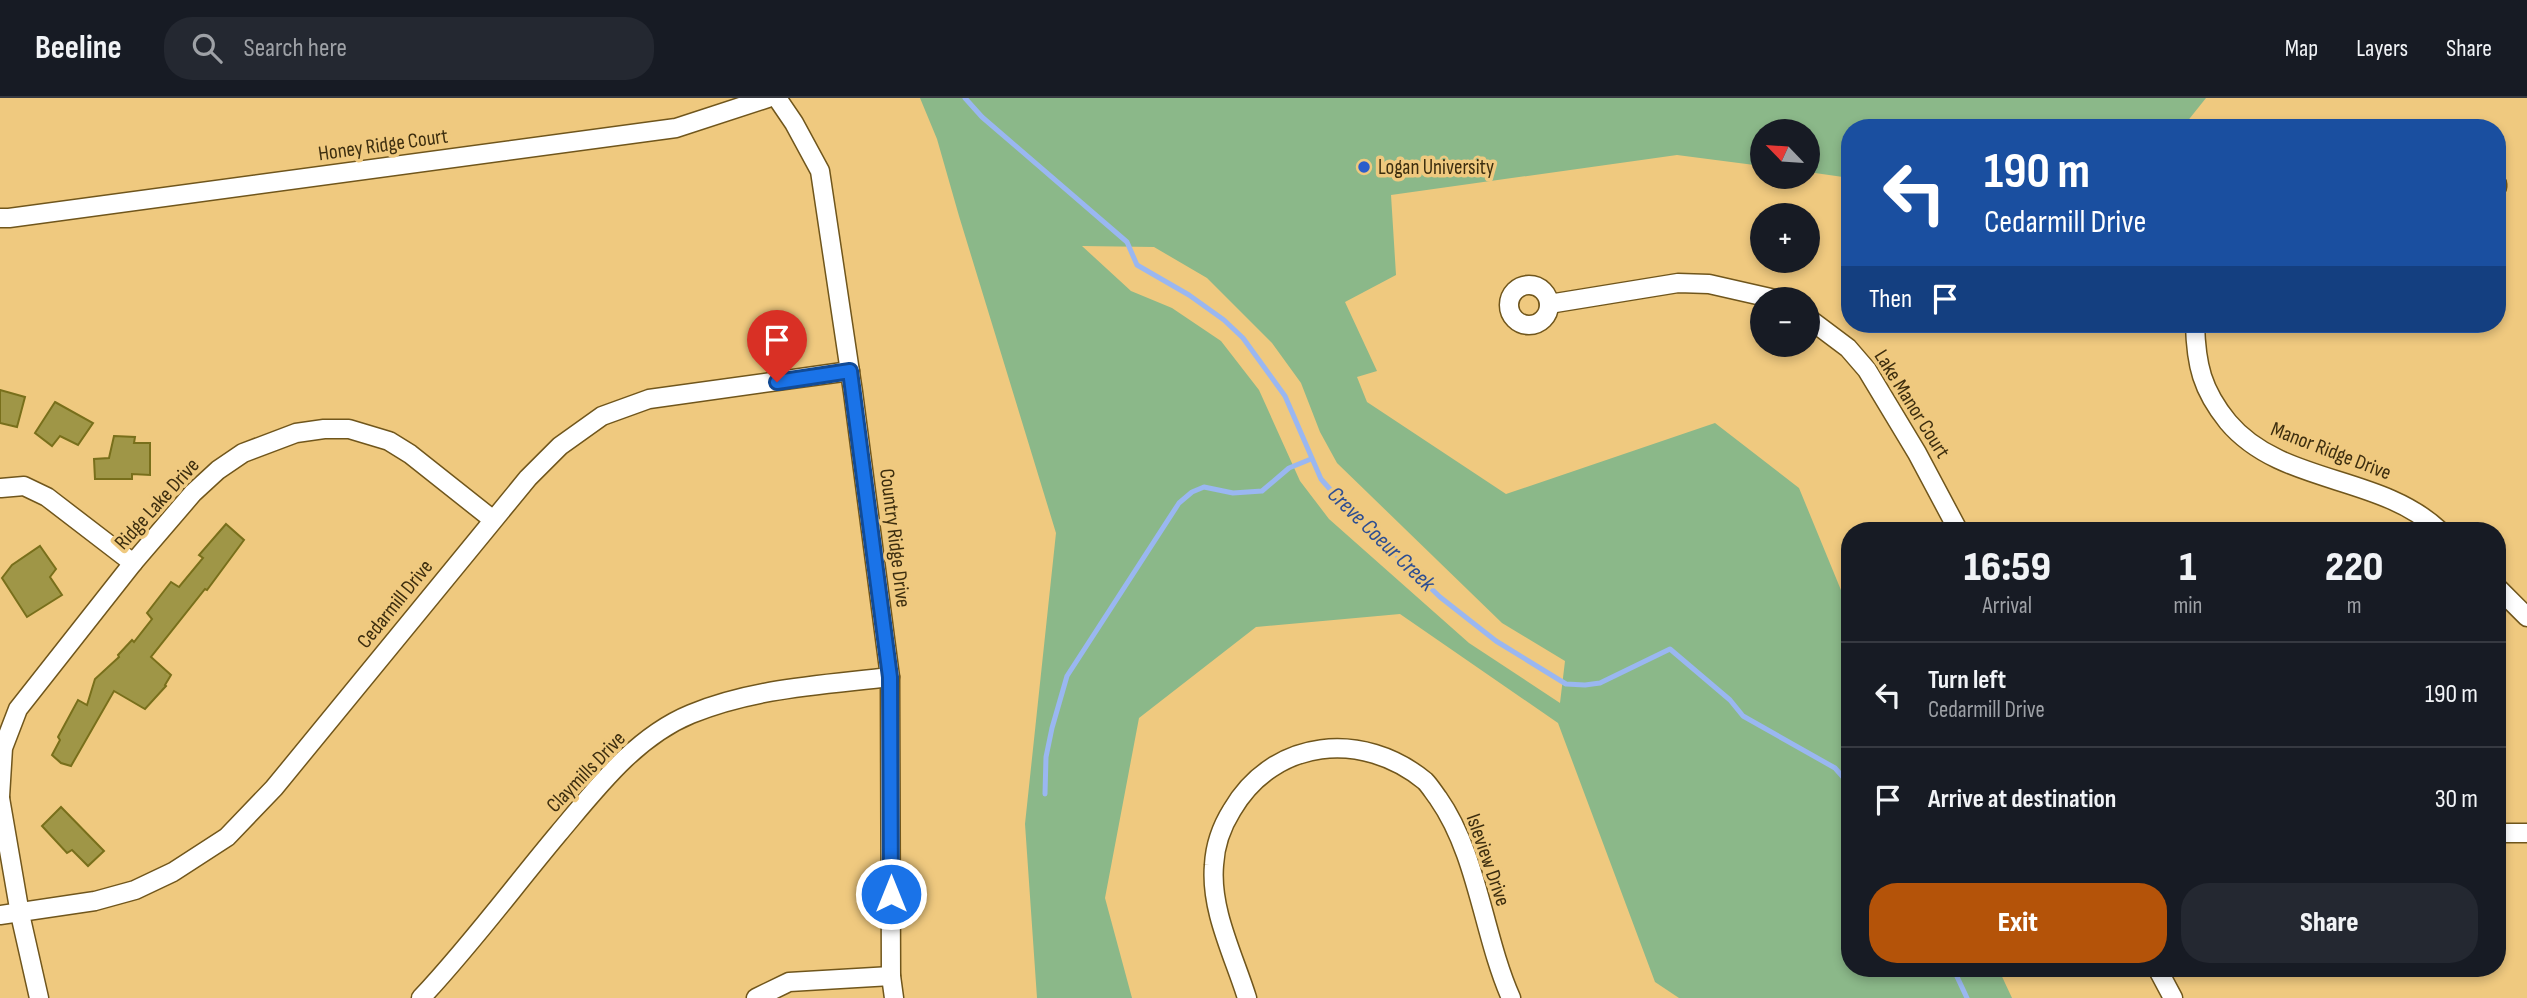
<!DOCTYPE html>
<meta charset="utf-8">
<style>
:root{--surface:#171b24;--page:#242831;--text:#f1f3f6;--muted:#9ea1a6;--line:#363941;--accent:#b45309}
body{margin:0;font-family:"Sofia Sans Condensed",sans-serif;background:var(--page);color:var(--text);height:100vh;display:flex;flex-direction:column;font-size:26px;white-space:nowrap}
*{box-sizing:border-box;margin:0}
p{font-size:23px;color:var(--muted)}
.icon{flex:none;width:38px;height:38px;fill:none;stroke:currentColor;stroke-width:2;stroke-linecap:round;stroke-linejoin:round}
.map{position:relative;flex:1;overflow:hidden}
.sheet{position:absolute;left:1841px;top:424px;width:665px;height:455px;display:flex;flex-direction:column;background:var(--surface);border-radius:28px;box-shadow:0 4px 10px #0003}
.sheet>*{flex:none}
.top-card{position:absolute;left:1841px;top:21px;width:665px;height:214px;border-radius:28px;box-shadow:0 4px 10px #0003;background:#1a4fa0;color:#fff;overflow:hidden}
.needle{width:46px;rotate:295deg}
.controls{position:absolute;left:1750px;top:21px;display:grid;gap:14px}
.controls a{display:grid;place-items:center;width:70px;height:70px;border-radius:50%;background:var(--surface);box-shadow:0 4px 10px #0003;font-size:35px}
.pin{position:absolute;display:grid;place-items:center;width:60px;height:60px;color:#fff;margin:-72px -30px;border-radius:50% 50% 50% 0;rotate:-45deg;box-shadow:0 0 7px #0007}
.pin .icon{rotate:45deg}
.me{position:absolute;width:77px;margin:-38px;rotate:0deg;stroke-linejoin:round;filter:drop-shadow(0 0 5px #0008)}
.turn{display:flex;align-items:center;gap:24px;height:147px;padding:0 28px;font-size:32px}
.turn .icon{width:91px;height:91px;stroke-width:2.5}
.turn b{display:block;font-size:49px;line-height:60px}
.then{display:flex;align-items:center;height:66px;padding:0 28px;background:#0003;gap:14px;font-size:26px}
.eta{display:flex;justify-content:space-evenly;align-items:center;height:119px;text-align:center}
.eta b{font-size:42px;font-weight:800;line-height:49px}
.primary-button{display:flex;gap:14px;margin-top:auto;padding:14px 28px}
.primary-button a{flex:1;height:80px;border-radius:28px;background:var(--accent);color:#fff;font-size:28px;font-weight:800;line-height:80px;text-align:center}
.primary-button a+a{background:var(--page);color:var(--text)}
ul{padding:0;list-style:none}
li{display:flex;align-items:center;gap:21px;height:105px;padding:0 28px;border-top:2px solid var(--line)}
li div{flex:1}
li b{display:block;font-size:26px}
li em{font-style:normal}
header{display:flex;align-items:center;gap:42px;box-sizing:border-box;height:98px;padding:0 35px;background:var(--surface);border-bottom:2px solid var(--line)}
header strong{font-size:33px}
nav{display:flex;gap:38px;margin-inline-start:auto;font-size:24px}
.search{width:490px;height:63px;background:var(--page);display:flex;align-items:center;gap:18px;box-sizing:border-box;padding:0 24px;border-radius:28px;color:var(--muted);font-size:26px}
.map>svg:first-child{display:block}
</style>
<header>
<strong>Beeline</strong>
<div class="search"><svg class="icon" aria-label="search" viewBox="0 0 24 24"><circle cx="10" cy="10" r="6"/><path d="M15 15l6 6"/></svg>Search here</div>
<nav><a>Map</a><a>Layers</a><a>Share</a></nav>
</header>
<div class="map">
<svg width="2527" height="900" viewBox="0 0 2527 900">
<rect width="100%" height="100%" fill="#efc97f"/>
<path fill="#8bb889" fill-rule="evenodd" d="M920,0H2206L2182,30H1850V80L1808,74V33H1762V68L1677,57L1391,97L1396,177L1345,204L1377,273L1357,279L1367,304L1506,396L1715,325L1799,390L1850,514V870H1998L2012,900H1679L1655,884L1558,625L1400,516L1256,529L1139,620L1105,800L1132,900H1037L1025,726L1056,435L959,118L937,41ZM1082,148L1154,149L1207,180L1272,245L1301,285L1320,334L1337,365L1502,525L1565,563L1560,605L1469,545L1329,421L1300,383L1259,292L1221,243L1172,210L1131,193Z"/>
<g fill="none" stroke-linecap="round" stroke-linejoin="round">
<g stroke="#9ab7f1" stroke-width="5">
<polyline points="965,0 982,19 1127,144 1137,167 1189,197 1224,222 1243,240 1285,298 1321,381 1343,406 1440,499 1496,543 1566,586 1585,587 1600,585 1670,551 1730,602 1743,618 1835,670 1850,687"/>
<polyline points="1045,696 1046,659 1052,630 1067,578 1179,405 1192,394 1204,389 1233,395 1262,393 1289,370 1311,361"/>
<polyline points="1953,870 1967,900"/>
</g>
</g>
<g fill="#9f9647" stroke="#786f1b" stroke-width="2">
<polygon points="0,292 25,299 17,329 0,325"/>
<polygon points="55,304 93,325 78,347 60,338 52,348 35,335"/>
<polygon points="114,338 135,339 134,345 150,345 150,377 132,376 132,381 95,381 94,361 109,360"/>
<polygon points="226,426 244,442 207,492 205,491 151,559 171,577 165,587 166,588 145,611 114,593 71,668 61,665 52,657 60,642 58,639 78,602 87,607 95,581 119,559 118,557 132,542 134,544 152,521 147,515 171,484 179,489 203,460 199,457"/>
<polygon points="40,448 56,471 50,479 62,497 27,519 2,480 12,467"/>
<polygon points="61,709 104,753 88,768 72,752 67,755 42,728"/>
</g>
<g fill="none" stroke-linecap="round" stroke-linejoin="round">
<defs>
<g id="minor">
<polyline points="777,0 794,25 820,73 853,294 890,579 891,878 894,900"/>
<polyline points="2497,86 2497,89"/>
<polyline points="0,120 9,120 676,30 768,0"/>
<circle cx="1529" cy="207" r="20"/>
<polyline points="1549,206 1678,185 1709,186 1775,201"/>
<polyline points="1808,220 1848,250 1867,272 1917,355 1958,432"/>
<path d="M2195,226C2196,267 2202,292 2228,324C2281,387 2379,376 2439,432"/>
<polyline points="1,390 24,388 47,399 133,465"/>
<polyline points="2497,489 2527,519"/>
<polyline points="0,699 3,650 18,611 133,465 193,395 218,372 243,355 296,335 324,331 349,331 389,343 410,356 492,421"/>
<polyline points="0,700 20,816 39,900"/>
<polyline points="2497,735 2527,735"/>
<polyline points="0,817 95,803 135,792 173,774 227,739 274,690 528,380 560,348 602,318 649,301 850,273"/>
<polyline points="2157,870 2173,900"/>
<path d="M421,900C470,848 512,791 558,736C596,691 635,639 691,616C754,590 823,587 890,579"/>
<polyline points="756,900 789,884 891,878"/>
<path d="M1247,900C1234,858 1210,812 1214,767C1215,747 1222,728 1232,712C1274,640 1363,632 1425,683C1430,688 1434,695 1438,700C1478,757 1483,837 1511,900"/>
</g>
</defs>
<use href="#minor" stroke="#70561c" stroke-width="21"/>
<use href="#minor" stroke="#fff" stroke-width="18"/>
</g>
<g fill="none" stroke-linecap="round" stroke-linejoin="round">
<defs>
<polyline id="route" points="777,284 850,273 890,579 891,796"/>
</defs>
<use href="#route" stroke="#114b97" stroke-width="18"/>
<use href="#route" stroke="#1a73e8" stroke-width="12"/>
</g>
<circle fill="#2c5dcb" stroke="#efc97f" stroke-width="2.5" cx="1364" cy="69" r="7"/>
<g text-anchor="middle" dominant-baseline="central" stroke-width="7" stroke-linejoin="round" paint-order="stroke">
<g font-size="21" fill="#3d2e0f" stroke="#efc97f">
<text transform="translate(383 47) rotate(-8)">Honey Ridge Court</text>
<text transform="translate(1912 306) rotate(58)">Lake Manor Court</text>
<text transform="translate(2331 353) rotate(21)">Manor Ridge Drive</text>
<text transform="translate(157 406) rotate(-48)">Ridge Lake Drive</text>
<text transform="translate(895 440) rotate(83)">Country Ridge Drive</text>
<text transform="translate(395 506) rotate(-51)">Cedarmill Drive</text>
<text transform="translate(586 674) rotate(-46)">Claymills Drive</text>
<text transform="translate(1488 762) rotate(71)">Isleview Drive</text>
</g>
<g font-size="21" fill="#3d2e0f" stroke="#efc97f" text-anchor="start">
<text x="1378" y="69">Logan University</text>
</g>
<g font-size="23" font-style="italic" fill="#2d4e92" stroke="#efc97f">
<text transform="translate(1381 441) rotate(44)">Creve Coeur Creek</text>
</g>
</g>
</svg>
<div class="controls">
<a><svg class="needle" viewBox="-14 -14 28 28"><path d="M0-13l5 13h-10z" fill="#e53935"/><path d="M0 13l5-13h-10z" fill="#9ea1a6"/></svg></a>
<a>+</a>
<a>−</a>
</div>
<div class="pin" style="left:777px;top:284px;background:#d93025"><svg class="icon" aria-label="arrive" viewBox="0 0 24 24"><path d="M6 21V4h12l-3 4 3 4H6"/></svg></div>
<svg class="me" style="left:891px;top:796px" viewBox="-20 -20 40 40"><circle r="17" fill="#1a73e8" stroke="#fff" stroke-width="3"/><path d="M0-11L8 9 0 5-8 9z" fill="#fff"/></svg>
<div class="top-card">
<div class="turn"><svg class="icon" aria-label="left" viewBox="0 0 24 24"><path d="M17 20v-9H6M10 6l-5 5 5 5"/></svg><div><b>190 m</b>Cedarmill Drive</div></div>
<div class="then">Then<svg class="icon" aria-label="arrive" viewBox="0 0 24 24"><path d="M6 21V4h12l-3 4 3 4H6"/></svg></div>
</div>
<section class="sheet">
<div class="eta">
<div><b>16:59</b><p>Arrival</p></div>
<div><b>1</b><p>min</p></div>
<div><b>220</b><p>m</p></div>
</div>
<ul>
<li><svg class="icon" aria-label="left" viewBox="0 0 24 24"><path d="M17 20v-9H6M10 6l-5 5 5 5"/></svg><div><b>Turn left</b><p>Cedarmill Drive</p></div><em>190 m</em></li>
<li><svg class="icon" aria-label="arrive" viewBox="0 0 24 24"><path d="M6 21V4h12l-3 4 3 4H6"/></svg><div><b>Arrive at destination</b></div><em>30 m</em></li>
</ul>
<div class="primary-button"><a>Exit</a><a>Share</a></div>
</section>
</div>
